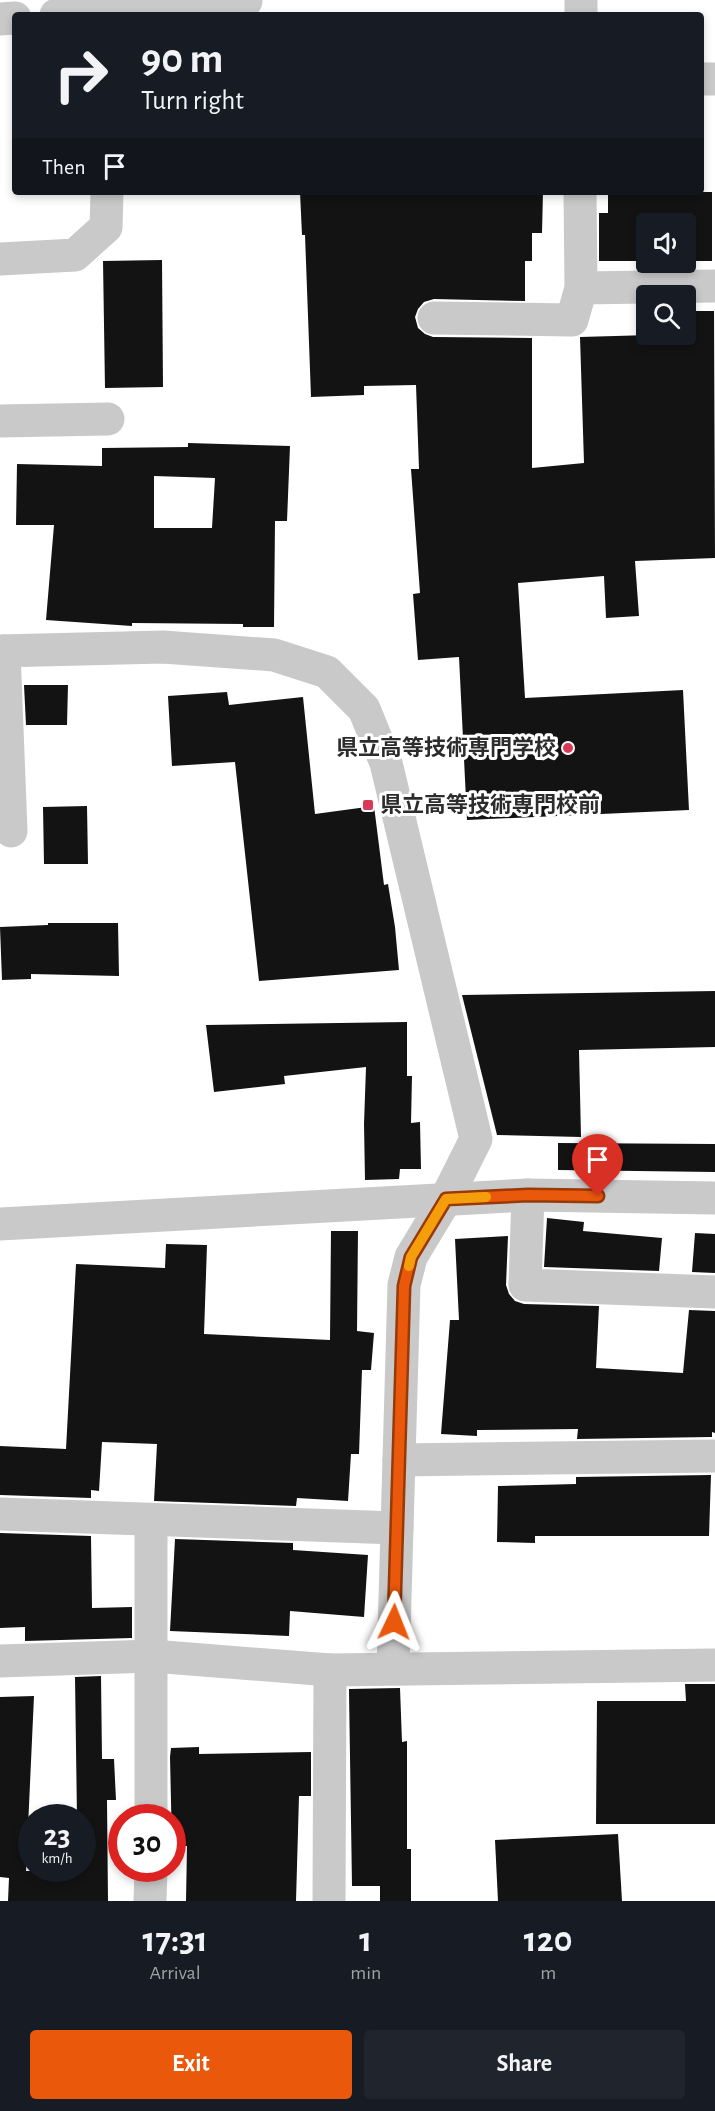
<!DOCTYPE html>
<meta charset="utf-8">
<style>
:root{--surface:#171b24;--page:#20242c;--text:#f1f3f6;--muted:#9ea1a6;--accent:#ea580c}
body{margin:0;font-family:"Alegreya Sans","Noto Sans JP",sans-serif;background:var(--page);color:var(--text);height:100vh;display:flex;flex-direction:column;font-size:22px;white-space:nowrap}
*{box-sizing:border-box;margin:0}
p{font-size:20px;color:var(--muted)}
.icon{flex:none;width:33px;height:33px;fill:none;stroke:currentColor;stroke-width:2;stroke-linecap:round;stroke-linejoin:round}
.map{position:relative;height:1901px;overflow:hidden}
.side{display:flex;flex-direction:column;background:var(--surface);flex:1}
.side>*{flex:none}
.hud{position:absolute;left:12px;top:12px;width:692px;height:183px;border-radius:6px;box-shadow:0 3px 9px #0003;background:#171b24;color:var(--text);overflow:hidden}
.buttons{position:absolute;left:636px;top:213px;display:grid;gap:12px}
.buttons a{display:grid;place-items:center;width:60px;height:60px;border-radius:6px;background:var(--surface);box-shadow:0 3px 9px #0003;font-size:30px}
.speed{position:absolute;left:18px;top:1804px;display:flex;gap:12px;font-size:30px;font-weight:700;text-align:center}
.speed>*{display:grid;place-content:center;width:78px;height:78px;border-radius:50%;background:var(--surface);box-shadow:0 3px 9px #0003;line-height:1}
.speed small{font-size:15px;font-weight:400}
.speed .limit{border:9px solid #d22;background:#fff;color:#111}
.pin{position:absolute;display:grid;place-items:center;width:51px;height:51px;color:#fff;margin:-62px -26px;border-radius:50% 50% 50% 0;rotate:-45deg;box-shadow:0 0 6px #0007}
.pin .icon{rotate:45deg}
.me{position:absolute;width:66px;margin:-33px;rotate:2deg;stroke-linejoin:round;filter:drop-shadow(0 0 4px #0008)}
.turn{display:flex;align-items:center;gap:21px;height:126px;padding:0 30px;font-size:27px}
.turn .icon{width:78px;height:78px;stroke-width:2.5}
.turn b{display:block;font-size:42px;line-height:51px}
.then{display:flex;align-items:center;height:57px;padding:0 30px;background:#0003;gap:12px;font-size:22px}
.eta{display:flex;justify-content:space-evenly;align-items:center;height:102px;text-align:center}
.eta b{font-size:36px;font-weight:700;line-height:42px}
.cta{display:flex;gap:12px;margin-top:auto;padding:12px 30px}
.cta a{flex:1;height:69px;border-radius:6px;background:var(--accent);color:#fff;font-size:24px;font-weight:700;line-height:69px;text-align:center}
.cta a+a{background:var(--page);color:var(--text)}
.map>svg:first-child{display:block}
</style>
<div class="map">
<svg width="715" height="1901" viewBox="0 0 715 1901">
<rect width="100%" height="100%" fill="#fff"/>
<g fill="#131313" fill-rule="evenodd">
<polygon points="300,192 543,192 542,233 532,233 532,261 525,261 525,301 434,299 424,302 418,309 415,317 418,328 425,334 433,337 532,338 532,468 584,463 580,337 686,334 686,311 714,311 715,558 635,561 639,616 606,618 604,576 518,583 525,698 683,690 689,810 467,820 459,657 418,660 413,594 420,593 411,469 419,469 416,385 364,386 364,395 311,397 305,235 302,235"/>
<polygon points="608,192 712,192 712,261 686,261 686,224 646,224 646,261 599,261 599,213 608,213"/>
<polygon points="162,260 163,387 105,388 103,261"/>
<path d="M188,443L290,446L287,521H275L274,627H243V624L132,623V626L46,620L54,525H16L17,464L102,466V448L188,447ZM154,476L215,478L212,528H154Z"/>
<polygon points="24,685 68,685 67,725 26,725"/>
<polygon points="227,692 229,705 303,697 315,814 374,806 384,885 388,884 395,927 399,970 259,981 235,762 172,766 168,696"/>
<polygon points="87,806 88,864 44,864 43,807"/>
<polygon points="48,923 118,923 119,976 31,974 31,979 2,980 0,927 48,925"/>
<polygon points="715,991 715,1047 579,1050 581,1137 497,1135 462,995"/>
<polygon points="407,1022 407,1076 412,1076 411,1123 420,1122 421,1169 400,1169 399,1179 365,1180 364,1124 366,1067 284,1076 285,1084 214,1092 206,1025"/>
<polygon points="558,1143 715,1144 715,1172 558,1170"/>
<polygon points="547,1218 584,1222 583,1231 662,1238 659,1271 544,1267"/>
<polygon points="331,1231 358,1231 357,1331 374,1333 371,1370 362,1370 359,1454 351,1454 348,1501 297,1498 296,1506 154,1501 157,1444 102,1442 99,1491 91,1490 91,1498 0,1495 0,1446 66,1449 76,1264 165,1268 166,1244 207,1245 204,1334 330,1340"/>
<polygon points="695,1233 715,1234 715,1273 692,1272"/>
<polygon points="508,1236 506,1285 509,1294 515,1301 524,1304 599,1306 596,1368 683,1373 689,1310 715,1311 715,1433 712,1432 712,1437 577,1439 578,1429 477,1430 477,1436 441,1434 450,1320 459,1320 455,1239"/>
<polygon points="711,1475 709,1536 535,1536 535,1543 497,1542 498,1486 576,1484 576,1477"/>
<polygon points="0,1533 91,1536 92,1608 132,1607 132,1638 25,1641 25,1627 0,1628"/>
<polygon points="175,1539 293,1543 293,1550 368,1555 364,1617 290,1611 289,1636 170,1631"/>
<polygon points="101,1676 102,1759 114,1759 116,1800 107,1800 108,1901 8,1901 9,1878 0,1877 0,1697 34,1696 26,1871 82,1871 82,1818 77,1818 75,1677"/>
<polygon points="685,1684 715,1684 715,1824 596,1824 597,1701 686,1701"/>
<polygon points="400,1688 402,1742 407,1741 407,1849 411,1849 411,1901 380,1901 380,1886 352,1886 349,1692 349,1689"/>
<polygon points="199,1747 199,1754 311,1752 311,1796 299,1796 296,1901 186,1901 187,1846 172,1846 170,1757 171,1748"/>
<polygon points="618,1834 622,1901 498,1901 495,1840"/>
</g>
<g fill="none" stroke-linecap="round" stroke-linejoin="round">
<g stroke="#c9c9c9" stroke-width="33">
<polyline points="56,15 246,1"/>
<polyline points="581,15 581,0"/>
<polyline points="0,19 15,18"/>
<polyline points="700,79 715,79"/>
<polyline points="0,259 75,255 106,227 107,192"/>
<polyline points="581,288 715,286"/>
<polyline points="434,318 572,320 581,288 580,192"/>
<polyline points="0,421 108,419"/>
<polyline points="0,651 163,647 274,655 327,672 364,709 386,763 476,1139 446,1199 411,1257 404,1285 393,1668"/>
<polyline points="4,651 11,831"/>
<polyline points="528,1195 525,1285 715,1292"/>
<polyline points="0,1224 528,1195 715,1198"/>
<polyline points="399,1460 715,1456"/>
<polyline points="0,1514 397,1528"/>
<polyline points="151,1520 151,1818"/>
<polyline points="0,1661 152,1656 330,1670 715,1665"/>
<polyline points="150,1901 151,1869"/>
<polyline points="329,1901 330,1670"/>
</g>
</g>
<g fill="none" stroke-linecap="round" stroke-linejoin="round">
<defs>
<polyline id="route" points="394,1622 404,1286 411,1257 446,1199 528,1195 598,1196"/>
</defs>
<use href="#route" stroke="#983908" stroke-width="15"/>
<use href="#route" stroke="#ea580c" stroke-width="10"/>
<polyline stroke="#f59e0b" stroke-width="10" points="409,1266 411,1257 446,1199 486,1197"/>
</g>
<g fill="#d83959" stroke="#fff" stroke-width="2">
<circle cx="568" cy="748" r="6"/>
<rect x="362" y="799" width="12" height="12" rx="3"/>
</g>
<g text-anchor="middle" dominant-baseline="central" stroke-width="6" stroke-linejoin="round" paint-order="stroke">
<g font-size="22" font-weight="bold" fill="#2c2c2c" stroke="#fff" text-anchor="end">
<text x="556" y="748">県立高等技術専門学校</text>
<text x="380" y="805" text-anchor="start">県立高等技術専門校前</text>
</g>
</g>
</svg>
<div class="buttons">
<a><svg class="icon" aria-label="sound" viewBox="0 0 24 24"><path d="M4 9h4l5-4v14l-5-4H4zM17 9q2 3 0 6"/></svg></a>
<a><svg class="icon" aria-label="search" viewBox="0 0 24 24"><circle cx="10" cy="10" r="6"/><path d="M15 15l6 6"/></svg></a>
</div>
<div class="speed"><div>23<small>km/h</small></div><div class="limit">30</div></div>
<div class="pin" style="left:598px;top:1196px;background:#d93025"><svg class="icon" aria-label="arrive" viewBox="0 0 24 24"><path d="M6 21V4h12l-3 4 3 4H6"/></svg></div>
<svg class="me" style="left:394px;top:1622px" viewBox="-20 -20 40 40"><path d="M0-17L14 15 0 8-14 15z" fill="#ea580c" stroke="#fff" stroke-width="4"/></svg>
<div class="hud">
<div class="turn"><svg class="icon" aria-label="right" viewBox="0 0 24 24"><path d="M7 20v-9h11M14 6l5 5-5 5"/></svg><div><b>90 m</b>Turn right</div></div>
<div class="then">Then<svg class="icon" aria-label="arrive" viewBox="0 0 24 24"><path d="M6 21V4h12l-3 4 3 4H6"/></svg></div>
</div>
</div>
<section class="side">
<div class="eta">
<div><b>17:31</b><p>Arrival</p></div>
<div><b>1</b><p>min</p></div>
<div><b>120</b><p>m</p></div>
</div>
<div class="cta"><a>Exit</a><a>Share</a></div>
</section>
